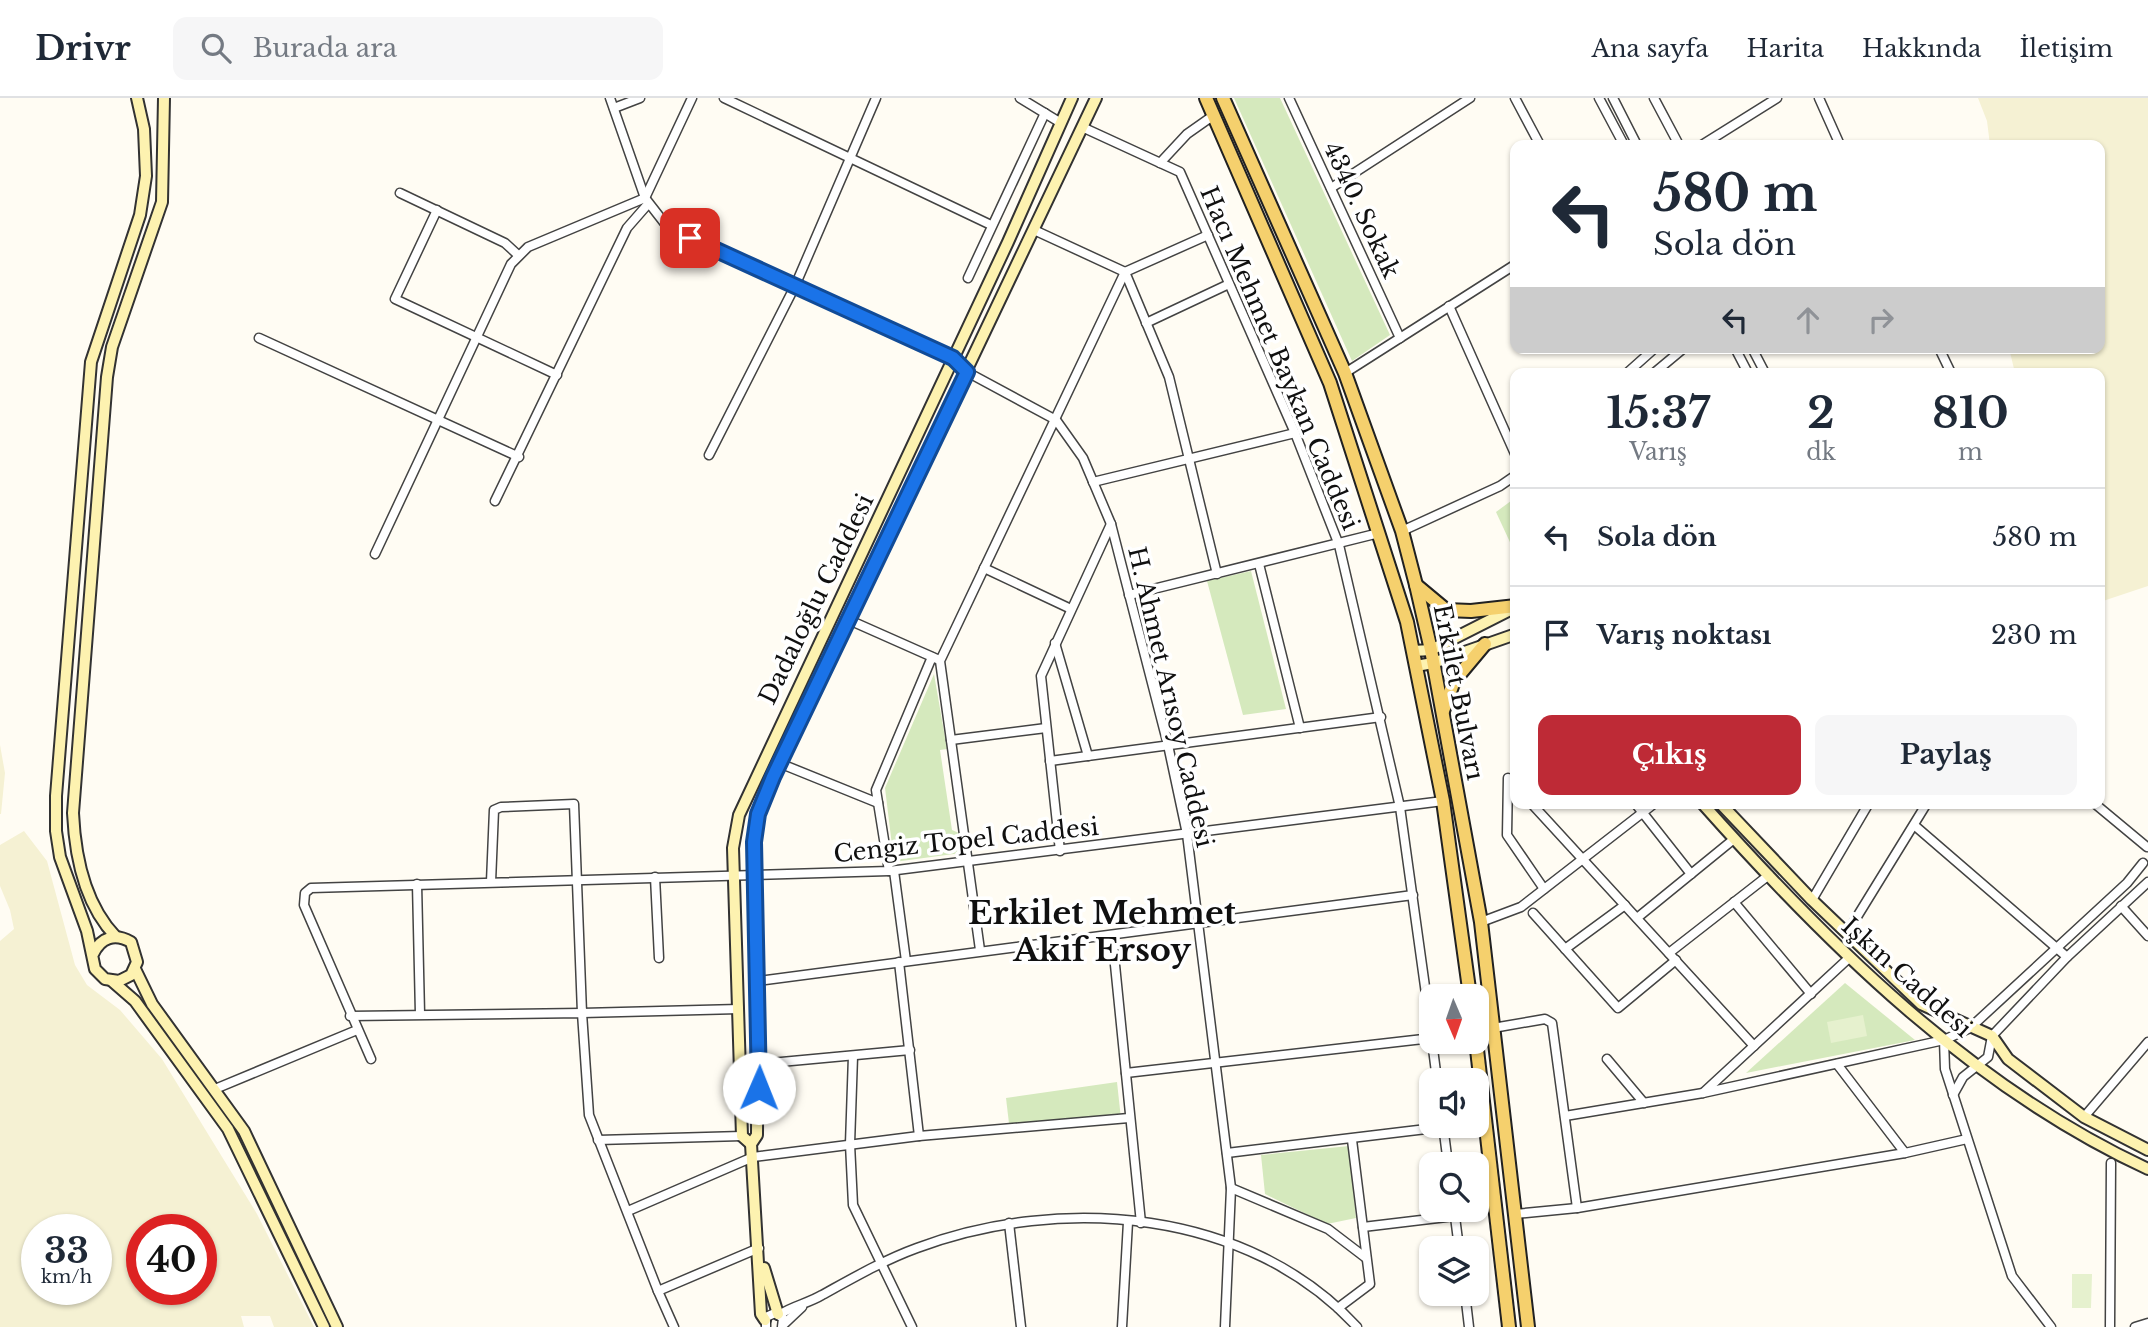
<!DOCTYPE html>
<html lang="tr">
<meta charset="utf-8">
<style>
:root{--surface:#fff;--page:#f6f6f7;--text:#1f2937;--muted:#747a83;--line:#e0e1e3;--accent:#be2a36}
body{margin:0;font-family:"Libre Baskerville",serif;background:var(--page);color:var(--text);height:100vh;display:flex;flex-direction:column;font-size:26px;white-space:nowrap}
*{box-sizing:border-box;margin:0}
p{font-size:23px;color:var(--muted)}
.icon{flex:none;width:38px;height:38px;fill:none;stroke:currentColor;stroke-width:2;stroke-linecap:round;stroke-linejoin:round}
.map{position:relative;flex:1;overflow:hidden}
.drawer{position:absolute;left:1510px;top:270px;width:595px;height:441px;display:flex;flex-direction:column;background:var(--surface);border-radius:14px;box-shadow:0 2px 5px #0004}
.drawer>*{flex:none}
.top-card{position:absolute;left:1510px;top:42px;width:595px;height:214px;border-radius:14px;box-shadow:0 2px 5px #0004;background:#fff;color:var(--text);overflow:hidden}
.needle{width:46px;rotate:178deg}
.tools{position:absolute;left:1419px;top:886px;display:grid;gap:14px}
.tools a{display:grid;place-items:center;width:70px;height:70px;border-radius:14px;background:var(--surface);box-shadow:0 2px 5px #0004;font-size:35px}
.speed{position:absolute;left:21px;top:1116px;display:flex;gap:14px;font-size:35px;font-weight:700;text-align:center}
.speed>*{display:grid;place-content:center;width:91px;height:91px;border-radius:50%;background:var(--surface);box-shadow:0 2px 5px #0004;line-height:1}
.speed small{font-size:18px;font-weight:400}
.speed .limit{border:10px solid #d22;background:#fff;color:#111}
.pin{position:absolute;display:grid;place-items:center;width:60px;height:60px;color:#fff;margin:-30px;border-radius:14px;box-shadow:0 4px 10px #0006}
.me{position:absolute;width:77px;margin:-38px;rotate:1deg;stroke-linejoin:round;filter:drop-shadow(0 0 5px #0008)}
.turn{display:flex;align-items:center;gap:24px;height:147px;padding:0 28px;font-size:32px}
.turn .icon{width:91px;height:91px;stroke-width:2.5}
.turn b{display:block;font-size:49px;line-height:60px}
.lanes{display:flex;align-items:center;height:66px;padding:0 28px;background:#0003;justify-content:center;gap:35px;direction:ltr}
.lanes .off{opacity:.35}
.eta{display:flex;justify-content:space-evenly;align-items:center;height:119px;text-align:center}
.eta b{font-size:42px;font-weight:700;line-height:49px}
.button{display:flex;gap:14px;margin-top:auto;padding:14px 28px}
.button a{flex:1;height:80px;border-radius:14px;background:var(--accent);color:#fff;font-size:28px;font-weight:700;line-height:80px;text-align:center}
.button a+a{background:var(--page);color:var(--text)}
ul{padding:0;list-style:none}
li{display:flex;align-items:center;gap:21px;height:98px;padding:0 28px;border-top:2px solid var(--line)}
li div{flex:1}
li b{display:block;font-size:26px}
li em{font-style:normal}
header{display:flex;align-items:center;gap:42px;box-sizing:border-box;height:98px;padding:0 35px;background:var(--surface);border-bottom:2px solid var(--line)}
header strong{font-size:33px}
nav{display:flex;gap:38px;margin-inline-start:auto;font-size:24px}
.search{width:490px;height:63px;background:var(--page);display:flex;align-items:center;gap:18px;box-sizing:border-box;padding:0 24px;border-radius:14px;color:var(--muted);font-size:26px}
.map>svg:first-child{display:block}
</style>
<header>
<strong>Drivr</strong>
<div class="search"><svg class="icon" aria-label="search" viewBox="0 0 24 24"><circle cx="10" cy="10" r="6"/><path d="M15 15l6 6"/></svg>Burada ara</div>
<nav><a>Ana sayfa</a><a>Harita</a><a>Hakkında</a><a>İletişim</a></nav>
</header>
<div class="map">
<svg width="2148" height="1229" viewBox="0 0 2148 1229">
<rect width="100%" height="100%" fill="#fffcf3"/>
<g fill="#f5f1d3" fill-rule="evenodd">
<polygon points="1978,0 2148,0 2148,488 2100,504 2100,275 2015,275 2009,250 2100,250 2100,47 1990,47 1987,23"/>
<polygon points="0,647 5,675 1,716 0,716"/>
<path d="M24,733L47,763L75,867L87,887L120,912L162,961L257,1116L314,1229H274L270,1218H241L244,1229H0V843L14,831L10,812L0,788V747ZM37,1132H96V1192H37ZM142,1132H201V1192H142Z"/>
</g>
<g fill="#d5e9bd">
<polygon points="1234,0 1280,0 1390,237 1352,263"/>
<polygon points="1515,400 1515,455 1496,414"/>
<polygon points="1251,473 1286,611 1243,617 1207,483"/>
<polygon points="934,576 947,651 940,652 952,732 959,735 961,755 894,764 885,690"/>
<polygon points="1845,885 1915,942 1746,975"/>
<polygon points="1117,984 1121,1021 1010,1034 1006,1000"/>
<polygon points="1349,1048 1356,1120 1327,1126 1265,1096 1261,1057"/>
</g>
<g fill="#e6f1ce">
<polygon points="1863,917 1867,938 1831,945 1827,924"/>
<polygon points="2072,1176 2092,1176 2091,1210 2072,1210"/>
</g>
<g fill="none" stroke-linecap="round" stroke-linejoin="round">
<defs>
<g id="street">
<polyline points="610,0 645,100 666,127 953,260 967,274 1056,322 1083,360 1111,426 1168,647 1187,736 1231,1090 1225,1229"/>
<polyline points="724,0 991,127"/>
<polyline points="1020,0 1061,25"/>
<polyline points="1289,0 1400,240"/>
<polyline points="1515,0 1540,47"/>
<polyline points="1599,0 1624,47"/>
<polyline points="1613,0 1637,47"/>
<polyline points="1654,0 1679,47"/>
<polyline points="1819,0 1840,47"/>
<polyline points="614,10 640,0"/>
<polyline points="1082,29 1180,74 1295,335 1339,447 1400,709 1432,939"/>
<polyline points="1702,47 1777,0"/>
<polyline points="1160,65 1187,36 1214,17"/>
<polyline points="1331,90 1470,0"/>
<polyline points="400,95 505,145 518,157"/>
<polyline points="437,112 395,201 557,277"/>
<polyline points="1034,132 1125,174 1169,279 1217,476"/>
<polyline points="968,180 1045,15"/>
<polyline points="1449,208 1516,358"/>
<polyline points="1146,225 1229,186"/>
<polyline points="259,240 519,359"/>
<polyline points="1735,250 1748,275"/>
<polyline points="1752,250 1765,275"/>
<polyline points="1939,250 1951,275"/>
<polyline points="1345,275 1516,166"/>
<polyline points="1627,275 1655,250"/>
<polyline points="1654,275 1684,250"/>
<polyline points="709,357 795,188 876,0"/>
<polyline points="1093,384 1295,335"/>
<polyline points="495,403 627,130 648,106"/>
<polyline points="1402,433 1500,388 1516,377"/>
<polyline points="375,456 511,166 528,149 645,100 692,0"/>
<polyline points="1259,466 1300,630"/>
<polyline points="984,470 1071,511"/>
<polyline points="1129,497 1379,435"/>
<polyline points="849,522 937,561"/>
<polyline points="1055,545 1088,658"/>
<polyline points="951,642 1046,630"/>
<polyline points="1050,663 1381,619"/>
<polyline points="779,665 878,705"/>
<polyline points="1508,680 1507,737 1544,791"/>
<polyline points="1531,705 1754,948"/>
<polyline points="1635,705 1691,776"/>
<polyline points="2094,705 2147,749"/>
<polyline points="1914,727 2067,859"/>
<polyline points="1060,753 1041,578 1111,426"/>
<polyline points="889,773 876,692 932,559"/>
<polyline points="894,773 906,863"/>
<polyline points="655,779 659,860"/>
<polyline points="491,784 494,712 501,709 574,706 582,915 739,911"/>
<polyline points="417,786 420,916"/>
<polyline points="1812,802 1869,705"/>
<polyline points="1734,804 1811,896"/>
<polyline points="2121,808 2148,838"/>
<polyline points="1533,815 1618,910 1676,862"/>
<polyline points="1637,820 1734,741"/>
<polyline points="1481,824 1521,809 1655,705"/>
<polyline points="1847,835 1927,705"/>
<polyline points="1112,837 1141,1125"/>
<polyline points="1565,851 1625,807"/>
<polyline points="980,852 940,563 1125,174 1208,137"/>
<polyline points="1669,855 1769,777"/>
<polyline points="899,864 919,1038"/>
<polyline points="758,883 1413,797"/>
<polyline points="350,918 582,915 589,1017 658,1193"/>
<polyline points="1493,930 1545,921 1552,925 1577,1110"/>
<polyline points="1432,943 1437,982"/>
<polyline points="853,958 850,1046 853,1107 912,1229"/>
<polyline points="371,961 304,807 305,795 311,790 889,773 1443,703"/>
<polyline points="1607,961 1644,1005"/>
<polyline points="759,966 910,952"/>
<polyline points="1837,966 1905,1055"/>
<polyline points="1126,975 1432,940"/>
<polyline points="215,991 357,932"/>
<polyline points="1703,995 1850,859"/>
<polyline points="1953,997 1963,979 1988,959 1992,938 2067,859 2148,784"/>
<polyline points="1565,1018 1703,995 1944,942"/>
<polyline points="2084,1019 2148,944"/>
<polyline points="1443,1027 1448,1066"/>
<polyline points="598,1042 742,1038"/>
<polyline points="1227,1055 1443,1029"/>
<polyline points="1231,1090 1328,1131 1366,1160"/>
<polyline points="1454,1111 1459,1150"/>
<polyline points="628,1113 753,1059 919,1038 1129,1020"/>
<polyline points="1515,1116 1577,1110 1905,1055 1967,1041"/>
<polyline points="1009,1125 1021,1229"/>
<polyline points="1363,1129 1455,1118"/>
<polyline points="1465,1195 1469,1229"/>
<polyline points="1338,1210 1370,1186 1352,1042"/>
<path d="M779,1217C792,1208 809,1205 822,1197C853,1180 884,1162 917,1150C1061,1096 1249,1111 1357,1229"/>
<polyline points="783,1227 802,1209"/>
<polyline points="674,1229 658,1193 759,1150"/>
<polyline points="766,1229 766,1219 775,1215 783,1220 782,1229"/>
<polyline points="1122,1229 1128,1124"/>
<polyline points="2051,1229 2012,1178 1945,971 1944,942 1970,930 2127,785 2143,765"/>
<polyline points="2110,1229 2111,1065"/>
<polyline points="2135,1229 2148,1225"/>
</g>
<g id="secondary">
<polyline points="1413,553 1431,552 1510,512"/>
<polyline points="1416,568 1433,565 1516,536"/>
<path d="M1702,705C1829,848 1973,990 2148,1071"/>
<polyline points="1720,705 1812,802 1921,906 1992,938 2008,961 2084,1019 2148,1052"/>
<path d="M116,839C85,807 75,758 73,715L107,279L112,249L162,104L164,0"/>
<path d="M93,856C101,839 115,835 131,844L137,864L131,877L119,883L105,881L95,871L87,833L60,759L56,733V698L91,264L140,117L146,78L144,31L137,0"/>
<polyline points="135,871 152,906 244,1033 337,1229"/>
<polyline points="112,883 135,903 228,1031 324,1229"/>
<polyline points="751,1046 742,1038 733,750 739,717 1008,144 1072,0"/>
<polyline points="764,1170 778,1216"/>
<polyline points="765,1222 761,1216 751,1046 757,1037 758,883 753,744 758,716 773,679 1096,0"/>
</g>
<g id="primary">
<polyline points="1206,0 1330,285 1407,524 1443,703 1470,898"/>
<polyline points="1223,0 1345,275 1402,433 1416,487 1431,552 1481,824 1528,1229"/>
<polyline points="1416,487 1446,512 1471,513 1516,508"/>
<polyline points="1443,613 1454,583 1485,546"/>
<polyline points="1476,943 1509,1229"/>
</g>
</defs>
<use href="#street" stroke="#434343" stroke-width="11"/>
<use href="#secondary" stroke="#323232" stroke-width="14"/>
<use href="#primary" stroke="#212121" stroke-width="16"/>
<use href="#street" stroke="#fff" stroke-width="8"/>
<use href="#secondary" stroke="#fdf2b0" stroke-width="10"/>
<use href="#primary" stroke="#f5d06d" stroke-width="12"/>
</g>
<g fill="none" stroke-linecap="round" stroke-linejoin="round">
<defs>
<polyline id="route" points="690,140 953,260 967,274 773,679 758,716 754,744 759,990"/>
</defs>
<use href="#route" stroke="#114b97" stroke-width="18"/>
<use href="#route" stroke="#1a73e8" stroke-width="12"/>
</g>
<g text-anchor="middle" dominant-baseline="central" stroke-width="7" stroke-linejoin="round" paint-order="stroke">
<g font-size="24" fill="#101010" stroke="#fff">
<text transform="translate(1362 112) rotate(65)">4340. Sokak</text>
<text transform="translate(1280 260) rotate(67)">Hacı Mehmet Baykan Caddesi</text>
<text transform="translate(816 501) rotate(-64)">Dadaloğlu Caddesi</text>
<text transform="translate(1459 594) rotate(79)">Erkilet Bulvarı</text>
<text transform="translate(1171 599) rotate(77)">H. Ahmet Arısoy Caddesi</text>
<text transform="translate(966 742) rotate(-6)">Cengiz Topel Caddesi</text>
<text transform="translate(1907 879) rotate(42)">Işkın Caddesi</text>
</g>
<g font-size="32" font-weight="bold" fill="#101010" stroke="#fff">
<text x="1102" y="815">Erkilet Mehmet<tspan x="1102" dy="37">Akif Ersoy</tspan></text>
</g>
</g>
</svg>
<div class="tools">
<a><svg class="needle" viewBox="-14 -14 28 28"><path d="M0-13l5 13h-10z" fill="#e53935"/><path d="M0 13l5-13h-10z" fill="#747a83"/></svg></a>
<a><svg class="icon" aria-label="sound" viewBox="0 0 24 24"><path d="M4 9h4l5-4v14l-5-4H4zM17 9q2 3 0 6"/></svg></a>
<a><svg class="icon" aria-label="search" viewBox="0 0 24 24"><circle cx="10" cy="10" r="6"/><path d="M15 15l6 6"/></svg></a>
<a><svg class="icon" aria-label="layers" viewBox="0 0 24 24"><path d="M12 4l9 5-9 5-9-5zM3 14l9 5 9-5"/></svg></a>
</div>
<div class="speed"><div>33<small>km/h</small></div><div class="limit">40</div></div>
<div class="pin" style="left:690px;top:140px;background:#d93025"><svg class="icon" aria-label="arrive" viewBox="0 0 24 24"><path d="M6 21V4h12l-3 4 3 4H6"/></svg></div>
<svg class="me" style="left:759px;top:990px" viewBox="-20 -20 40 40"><circle r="19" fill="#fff"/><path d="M0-13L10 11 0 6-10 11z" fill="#1a73e8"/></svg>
<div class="top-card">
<div class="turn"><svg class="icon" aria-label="left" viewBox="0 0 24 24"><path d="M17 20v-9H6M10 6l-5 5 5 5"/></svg><div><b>580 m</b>Sola dön</div></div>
<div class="lanes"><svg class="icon" aria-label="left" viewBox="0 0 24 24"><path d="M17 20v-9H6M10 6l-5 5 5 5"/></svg><svg class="icon off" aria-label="ahead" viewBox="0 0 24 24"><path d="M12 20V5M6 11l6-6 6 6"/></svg><svg class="icon off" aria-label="right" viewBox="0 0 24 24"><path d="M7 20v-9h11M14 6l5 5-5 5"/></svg></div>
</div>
<section class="drawer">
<div class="eta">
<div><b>15:37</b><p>Varış</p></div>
<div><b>2</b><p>dk</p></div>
<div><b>810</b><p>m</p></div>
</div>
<ul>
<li><svg class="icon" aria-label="left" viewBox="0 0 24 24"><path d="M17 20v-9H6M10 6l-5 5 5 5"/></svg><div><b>Sola dön</b></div><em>580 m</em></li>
<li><svg class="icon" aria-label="arrive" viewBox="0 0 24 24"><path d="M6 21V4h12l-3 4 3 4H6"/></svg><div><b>Varış noktası</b></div><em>230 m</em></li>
</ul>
<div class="button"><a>Çıkış</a><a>Paylaş</a></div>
</section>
</div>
